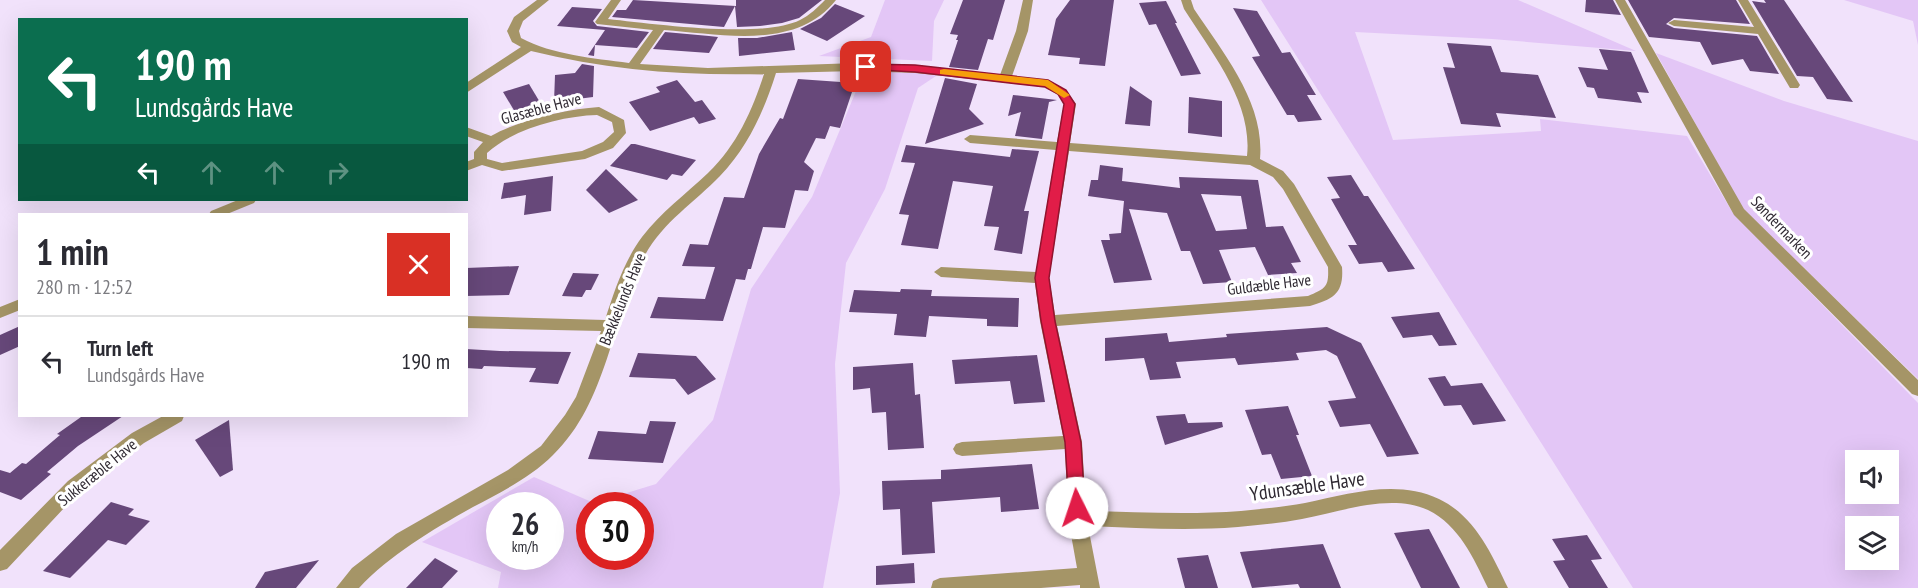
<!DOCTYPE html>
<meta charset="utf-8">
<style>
:root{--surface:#fff;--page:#f2f2f3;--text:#2b2b33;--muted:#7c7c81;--line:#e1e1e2}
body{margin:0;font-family:"PT Sans Narrow",sans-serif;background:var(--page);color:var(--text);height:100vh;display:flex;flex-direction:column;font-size:22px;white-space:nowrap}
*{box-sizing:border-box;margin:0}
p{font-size:20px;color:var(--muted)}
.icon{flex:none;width:33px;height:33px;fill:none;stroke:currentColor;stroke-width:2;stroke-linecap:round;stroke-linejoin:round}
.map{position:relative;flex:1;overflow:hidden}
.sheet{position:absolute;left:18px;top:213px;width:450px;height:204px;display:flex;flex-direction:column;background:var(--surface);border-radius:0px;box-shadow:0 6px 24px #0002}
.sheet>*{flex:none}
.banner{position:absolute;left:18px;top:18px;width:450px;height:183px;border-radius:0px;box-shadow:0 6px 24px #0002;background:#0b6e4f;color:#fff;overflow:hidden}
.tools{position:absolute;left:1845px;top:450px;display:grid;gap:12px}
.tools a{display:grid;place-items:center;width:54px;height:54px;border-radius:0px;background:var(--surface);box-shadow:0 6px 24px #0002;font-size:30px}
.speed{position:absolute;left:486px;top:492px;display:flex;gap:12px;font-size:30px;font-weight:700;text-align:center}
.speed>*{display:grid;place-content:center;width:78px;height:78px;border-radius:50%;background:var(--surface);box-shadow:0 6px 24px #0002;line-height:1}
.speed small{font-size:15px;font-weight:400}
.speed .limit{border:9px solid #d22;background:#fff;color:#111}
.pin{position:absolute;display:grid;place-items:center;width:51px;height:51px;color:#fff;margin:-26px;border-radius:12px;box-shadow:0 3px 9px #0006}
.me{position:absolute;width:66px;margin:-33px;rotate:356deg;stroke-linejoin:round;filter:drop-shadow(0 0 4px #0008)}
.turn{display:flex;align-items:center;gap:21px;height:126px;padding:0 18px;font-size:27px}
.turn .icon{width:78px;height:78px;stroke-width:2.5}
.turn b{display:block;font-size:42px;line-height:51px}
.lanes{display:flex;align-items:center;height:57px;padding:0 18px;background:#0003;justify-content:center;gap:30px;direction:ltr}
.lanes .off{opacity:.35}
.round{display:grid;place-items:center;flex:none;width:63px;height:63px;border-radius:0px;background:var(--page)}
.headline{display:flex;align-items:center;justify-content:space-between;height:102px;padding:0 18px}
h1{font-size:36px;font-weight:600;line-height:45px}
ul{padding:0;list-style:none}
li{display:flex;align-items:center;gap:18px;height:90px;padding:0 18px;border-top:2px solid var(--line)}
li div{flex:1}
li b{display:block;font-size:22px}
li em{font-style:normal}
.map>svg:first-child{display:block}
</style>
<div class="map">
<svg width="1918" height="588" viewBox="0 0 1918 588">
<rect width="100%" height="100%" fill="#f1e2fb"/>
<g fill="#e3c6f6" fill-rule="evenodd">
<polygon points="885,0 944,0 934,21 932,61 819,56 871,37"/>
<path d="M1261,0H1518L1636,51L1492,39L1355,32L1393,140L1541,131L1540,119L1687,136L1733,213L1918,403V588H1633ZM1856,460H1888V494H1856ZM1856,526H1888V560H1856Z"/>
<polygon points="1844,0 1918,0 1918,45 1913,21"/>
<polygon points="1656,53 1784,101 1918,141 1918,379 1743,209"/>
<path d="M866,67L942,72L918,88L885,189L846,263L835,364L840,493L823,588H498L501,572L422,542L534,477L594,503L656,484L713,420L751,289L812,197ZM500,506H550V556H500ZM590,506H640V556H590Z"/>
</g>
<g fill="#67487a" fill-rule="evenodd">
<polygon points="633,0 736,6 736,0 822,0 799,18 782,23 760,26 737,27 735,6 724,27 612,17 617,10 626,10"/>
<polygon points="963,0 1005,0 993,40 988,39 978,70 949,67 958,40 956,40 958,35 950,34"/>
<polygon points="1070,0 1114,0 1105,66 1079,64 1080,58 1048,55 1056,19"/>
<polygon points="1586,0 1613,0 1621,15 1585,12"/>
<polygon points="1628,0 1736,0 1750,24 1674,18 1666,24 1674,28 1757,36 1779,74 1750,71 1743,59 1712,65 1700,42 1649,37"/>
<polygon points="1764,0 1784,0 1853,102 1827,99 1813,77 1797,76 1752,1 1766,3"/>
<polygon points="1166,1 1177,23 1175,23 1201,74 1181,76 1156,24 1149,25 1139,3"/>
<polygon points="835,4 865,16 827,41 800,29 821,18"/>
<polygon points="572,7 602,9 593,21 597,26 649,32 637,48 595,45 594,56 588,55 605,30 557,26"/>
<polygon points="1233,8 1257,11 1282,53 1290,52 1316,95 1307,95 1322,120 1298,122 1294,115 1287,115 1252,57 1260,56"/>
<polygon points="665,32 709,36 718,37 709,53 653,49"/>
<polygon points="792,32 795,50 739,56 738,38 757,38"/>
<polygon points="1447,43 1491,46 1501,72 1538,75 1556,118 1496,113 1501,127 1461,124 1443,67 1455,68"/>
<polygon points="1599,49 1631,52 1649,93 1637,92 1642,103 1598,98 1594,88 1587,87 1578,67 1608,70"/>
<polygon points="582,64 594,66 593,97 554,102 555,75 575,73"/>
<polygon points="945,78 977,84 969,109 984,124 925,144"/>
<polygon points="798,79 855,83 840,128 830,126 825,139 816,138 804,162 814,171 808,191 795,190 785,228 763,227 751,269 748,269 745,280 736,279 723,321 650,318 658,297 705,299 715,267 682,266 690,244 708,245 724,197 744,198 759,154 780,118 783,119"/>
<polygon points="677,80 695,102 702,100 716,119 699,124 694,117 650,131 629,102 660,92 656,87"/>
<polygon points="529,84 544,109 518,117 503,92"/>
<polygon points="1130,86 1152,101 1150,126 1125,124"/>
<polygon points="1013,95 1057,100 1049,102 1042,139 1015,136 1021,112 1008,116"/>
<polygon points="1189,97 1222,101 1222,137 1188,133"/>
<polygon points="631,144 635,144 696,160 682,176 672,174 667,180 610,166"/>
<polygon points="906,145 1010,157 1012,149 1039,151 1024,211 1029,211 1022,254 994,250 999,227 984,226 993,186 953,181 938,249 901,245 909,215 899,214 915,163 901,162"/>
<path d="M1100,165L1123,168L1122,181L1180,188L1179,177L1258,180L1266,227L1283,226L1301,262L1291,263L1297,273L1268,275L1255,247L1219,250L1232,282L1203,284L1190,251H1181L1167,213L1129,209L1152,280L1114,283L1101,240H1110L1109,234L1121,233L1124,201L1088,196L1091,180H1098ZM1201,194L1241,196L1247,229L1216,231Z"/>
<polygon points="606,169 638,200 609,213 586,190"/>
<polygon points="1351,175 1364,196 1368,196 1415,269 1388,272 1382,262 1359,264 1348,245 1357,245 1331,199 1340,198 1327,177"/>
<polygon points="553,176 551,211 524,215 526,195 501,199 504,183"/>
<polygon points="519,266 509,295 466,296 466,268"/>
<polygon points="573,273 599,274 591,290 586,290 582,297 562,296"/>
<polygon points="901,289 932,290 931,296 1019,298 1018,327 987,326 987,319 929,316 926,337 894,335 897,314 849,312 854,290 900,292"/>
<polygon points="1439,312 1457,345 1439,346 1432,335 1403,338 1391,317"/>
<polygon points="20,326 20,346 0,355 0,335"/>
<polygon points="1327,327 1361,343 1419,454 1387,457 1370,424 1340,427 1328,401 1356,398 1337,356 1326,350 1296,353 1299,360 1238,365 1235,358 1176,362 1181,378 1150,380 1144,358 1105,361 1105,338 1167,333 1169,342 1227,337 1226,334"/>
<polygon points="466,349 500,351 571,352 558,384 529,382 536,368 484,366 482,369 466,368"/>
<polygon points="638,353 696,356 716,379 688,395 675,379 629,377"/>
<polygon points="1037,355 1045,402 1014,404 1010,381 955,384 952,360"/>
<polygon points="913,363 915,395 920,394 924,448 888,450 886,412 872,413 870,388 853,390 853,367"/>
<polygon points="1445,376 1451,386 1482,383 1506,421 1473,425 1461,405 1444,406 1428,378"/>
<polygon points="1288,406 1299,435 1296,435 1312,476 1281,479 1271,454 1262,455 1245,410"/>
<polygon points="1185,414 1188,423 1222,422 1223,427 1165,445 1156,416"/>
<polygon points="87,416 123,416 78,446 47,472 51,474 21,500 0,492 0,470 10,473 22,463 26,464 60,435 57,434 81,417"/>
<polygon points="229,420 233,470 220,477 195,440"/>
<polygon points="650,421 676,422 663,463 588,459 598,431 646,434"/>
<polygon points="1032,464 1039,509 1001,512 1000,497 932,502 935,553 902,555 900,509 883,510 882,481 941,479 941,470"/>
<polygon points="111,502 134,509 128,515 150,521 126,545 108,540 70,578 43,571"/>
<polygon points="1429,529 1460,588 1421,588 1394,533"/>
<polygon points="1587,535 1602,559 1591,560 1608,588 1569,588 1553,561 1565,560 1552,539"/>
<polygon points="1323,544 1341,588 1300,588 1298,584 1252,588 1240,552"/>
<polygon points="1208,555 1218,588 1185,588 1177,558"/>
<polygon points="435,558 458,571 442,588 406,588"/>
<polygon points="319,560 296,588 255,588 265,572"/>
<polygon points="914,563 915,583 876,585 876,566"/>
</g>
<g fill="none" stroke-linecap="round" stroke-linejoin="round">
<g fill="#a59567" fill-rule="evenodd">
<path d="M537,0H549L523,21L519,31L521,38C553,55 593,58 629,63L653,30L597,24L595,22L611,0H621L608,19C654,24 762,39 800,20C810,15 817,8 825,0H836C796,51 721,34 664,30L640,64L708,68L857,63L915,65L1000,75L1016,31L1023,0H1033L1028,31L1012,76C1042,80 1058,77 1076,104L1070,143L1247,156C1253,102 1211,52 1184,9L1181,0H1191L1194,9C1224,54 1265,103 1260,159L1283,171L1294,184L1342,267C1344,293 1334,299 1310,306L1057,326L1082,442L1086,511C1138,512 1189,515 1241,511C1262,509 1284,507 1305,503C1349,494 1396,479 1439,499C1475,516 1492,555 1508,588H1488C1474,559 1459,525 1428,510C1389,493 1341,512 1302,519C1281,523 1260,525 1238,527C1188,531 1138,528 1088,526L1100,588H1080V585L1041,588H931L933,581L940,578L1077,568L1068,518L1065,449L962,456L956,454L953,449L956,444L962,442L1063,436L1040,321L1035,283L941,277L934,272L941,267L1036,272L1056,150L970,143L964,139L970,135L1057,142L1064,104L1058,95L1045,87L915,73L857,71L776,73C764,111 748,147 720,176C695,202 663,222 645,255C611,319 608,402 553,455C530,478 501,492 473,507C432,530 391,554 359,588H336L352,568L396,534L508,470L541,446L565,415L576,397L601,331L466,328V316L605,320C614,292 624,261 642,237C661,212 686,194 708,173C737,145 752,111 764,74C684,76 608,70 531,51L466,93V83L521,47L512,42L507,31L514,17ZM1069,151L1250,165L1273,177L1283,189L1328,267C1329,287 1326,288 1308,296L1055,315L1049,278Z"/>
<polygon points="1615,0 1625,0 1744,209 1918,380 1918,396 1912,394 1734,215"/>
<polygon points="1738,0 1748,0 1800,85 1798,88 1790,88 1758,34 1674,26 1668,23 1674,20 1754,27"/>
<path d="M599,107L624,120L626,133L613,148L585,159L502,171L482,165L466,171V162L474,159V152L483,142L466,136V127L491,136C519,120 567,109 599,107ZM597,115L612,122L614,132L603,142L582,151L502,163L487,159V153C513,129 562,116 597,115Z"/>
<polygon points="238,200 256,200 254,203 227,214 209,214 211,211"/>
<polygon points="20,299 20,310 0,318 0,307"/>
<polygon points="163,416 184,416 182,421 144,443 80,491 7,569 0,571 0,550 68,481 132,433"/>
</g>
</g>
<polygon fill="#e11d48" stroke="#92132f" stroke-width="1.5" points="866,64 915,65 1048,80 1066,90 1075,104 1049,278 1055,321 1081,442 1085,508 1083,513 1077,515 1071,513 1069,508 1065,442 1041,321 1035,278 1064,104 1058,94 1045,87 915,72 862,69 860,67"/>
<polygon fill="#f59e0b" points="944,69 1048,80 1070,95 1064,98 1045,86 940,74 940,70"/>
<g text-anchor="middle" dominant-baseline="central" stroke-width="6" stroke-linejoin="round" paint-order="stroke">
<g font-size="16" fill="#2f2932" stroke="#fff">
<text transform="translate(541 108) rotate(-15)">Glasæble Have</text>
<text transform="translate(1782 227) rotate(46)">Søndermarken</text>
<text transform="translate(1269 284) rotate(-7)">Guldæble Have</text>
<text transform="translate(622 299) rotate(-68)">Bækkelunds Have</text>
<text transform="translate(97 472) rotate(-39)">Sukkeræble Have</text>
</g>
<g font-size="20" fill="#2f2932" stroke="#fff">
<text transform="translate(1307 486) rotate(-8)">Ydunsæble Have</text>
</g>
</g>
</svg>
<div class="tools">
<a><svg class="icon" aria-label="sound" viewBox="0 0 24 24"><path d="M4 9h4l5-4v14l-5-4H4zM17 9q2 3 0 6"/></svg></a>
<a><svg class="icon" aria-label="layers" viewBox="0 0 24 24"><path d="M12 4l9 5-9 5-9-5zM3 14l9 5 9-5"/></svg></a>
</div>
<div class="speed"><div>26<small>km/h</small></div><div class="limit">30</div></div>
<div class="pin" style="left:866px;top:67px;background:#d93025"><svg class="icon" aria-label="arrive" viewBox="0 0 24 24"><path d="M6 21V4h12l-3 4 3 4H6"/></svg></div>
<svg class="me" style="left:1077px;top:508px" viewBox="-20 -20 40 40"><circle r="19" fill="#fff"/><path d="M0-13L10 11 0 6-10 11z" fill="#e11d48"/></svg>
<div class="banner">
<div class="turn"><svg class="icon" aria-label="left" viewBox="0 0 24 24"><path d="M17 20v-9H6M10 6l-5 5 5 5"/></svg><div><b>190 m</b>Lundsgårds Have</div></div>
<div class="lanes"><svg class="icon" aria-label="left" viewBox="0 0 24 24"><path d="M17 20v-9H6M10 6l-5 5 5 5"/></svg><svg class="icon off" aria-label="ahead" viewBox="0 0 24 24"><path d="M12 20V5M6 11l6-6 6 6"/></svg><svg class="icon off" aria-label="ahead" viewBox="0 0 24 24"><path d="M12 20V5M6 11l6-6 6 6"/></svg><svg class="icon off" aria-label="right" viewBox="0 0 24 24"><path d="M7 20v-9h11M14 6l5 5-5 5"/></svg></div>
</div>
<section class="sheet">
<div class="headline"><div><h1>1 min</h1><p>280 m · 12:52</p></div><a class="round" style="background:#d93025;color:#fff"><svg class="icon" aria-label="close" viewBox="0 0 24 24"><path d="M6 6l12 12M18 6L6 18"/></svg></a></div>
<ul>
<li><svg class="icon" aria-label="left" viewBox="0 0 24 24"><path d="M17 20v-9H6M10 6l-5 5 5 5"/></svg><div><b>Turn left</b><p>Lundsgårds Have</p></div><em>190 m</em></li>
</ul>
</section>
</div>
